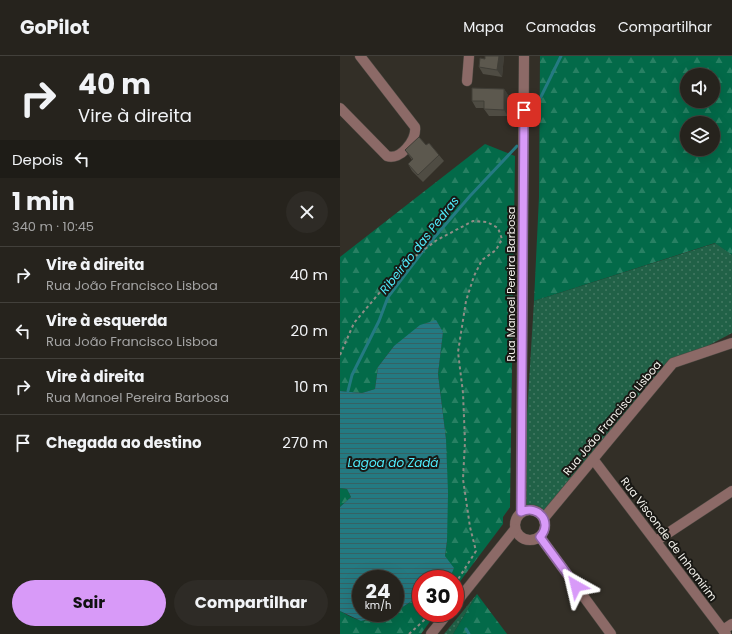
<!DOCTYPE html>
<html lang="pt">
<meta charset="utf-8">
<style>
:root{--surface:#26231d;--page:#2e2b26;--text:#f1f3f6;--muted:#a4a4a4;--line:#42403b;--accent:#d89af8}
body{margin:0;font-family:Poppins,sans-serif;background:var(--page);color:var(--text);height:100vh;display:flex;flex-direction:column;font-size:15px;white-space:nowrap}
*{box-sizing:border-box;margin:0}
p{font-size:13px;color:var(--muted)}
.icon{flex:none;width:22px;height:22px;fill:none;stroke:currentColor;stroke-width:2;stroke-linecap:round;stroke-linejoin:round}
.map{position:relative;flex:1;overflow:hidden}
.drawer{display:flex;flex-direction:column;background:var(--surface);width:340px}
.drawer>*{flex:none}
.banner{background:#26231d;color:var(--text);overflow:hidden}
.buttons{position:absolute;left:340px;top:12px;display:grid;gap:8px}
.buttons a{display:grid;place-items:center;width:40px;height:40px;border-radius:50%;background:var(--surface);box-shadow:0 4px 16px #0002,0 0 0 1px var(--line);font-size:20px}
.speed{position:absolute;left:12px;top:514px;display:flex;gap:8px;font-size:20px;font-weight:700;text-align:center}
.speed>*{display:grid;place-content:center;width:52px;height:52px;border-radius:50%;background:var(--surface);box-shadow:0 4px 16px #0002,0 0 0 1px var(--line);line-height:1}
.speed small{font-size:10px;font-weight:400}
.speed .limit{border:6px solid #d22;background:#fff;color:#111}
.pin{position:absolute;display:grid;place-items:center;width:34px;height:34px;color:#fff;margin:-17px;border-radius:8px;box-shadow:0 2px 6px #0006}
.me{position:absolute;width:44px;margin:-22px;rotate:323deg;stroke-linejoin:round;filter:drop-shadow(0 0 3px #0008)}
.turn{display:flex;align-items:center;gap:14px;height:84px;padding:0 12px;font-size:18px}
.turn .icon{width:52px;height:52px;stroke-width:2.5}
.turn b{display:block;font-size:28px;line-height:34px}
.then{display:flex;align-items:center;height:38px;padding:0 12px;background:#0003;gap:8px;font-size:15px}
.round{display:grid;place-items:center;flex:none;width:42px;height:42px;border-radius:21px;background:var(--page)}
.head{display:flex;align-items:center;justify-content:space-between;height:68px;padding:0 12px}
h1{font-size:24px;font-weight:700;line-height:30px}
.action{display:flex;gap:8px;margin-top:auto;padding:8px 12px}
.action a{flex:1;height:46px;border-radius:24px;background:var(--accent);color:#111;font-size:16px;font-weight:700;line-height:46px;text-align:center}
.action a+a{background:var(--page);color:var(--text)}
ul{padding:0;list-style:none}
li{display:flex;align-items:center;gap:12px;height:56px;padding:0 12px;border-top:1px solid var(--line)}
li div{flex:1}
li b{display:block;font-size:15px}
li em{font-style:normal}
header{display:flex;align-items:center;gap:24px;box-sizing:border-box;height:56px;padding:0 20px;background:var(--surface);border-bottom:1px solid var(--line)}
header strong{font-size:19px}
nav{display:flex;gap:22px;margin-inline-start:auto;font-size:14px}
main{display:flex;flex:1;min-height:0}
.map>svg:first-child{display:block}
</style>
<header>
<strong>GoPilot</strong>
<nav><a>Mapa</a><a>Camadas</a><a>Compartilhar</a></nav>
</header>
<main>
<section class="drawer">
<div class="banner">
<div class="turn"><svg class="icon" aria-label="right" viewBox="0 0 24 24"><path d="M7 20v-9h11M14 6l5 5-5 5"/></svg><div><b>40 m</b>Vire à direita</div></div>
<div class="then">Depois<svg class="icon" aria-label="left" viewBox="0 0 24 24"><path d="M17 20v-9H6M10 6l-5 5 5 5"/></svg></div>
</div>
<div class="head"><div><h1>1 min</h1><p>340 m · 10:45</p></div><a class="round"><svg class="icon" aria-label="close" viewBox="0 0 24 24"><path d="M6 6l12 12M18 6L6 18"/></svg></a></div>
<ul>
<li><svg class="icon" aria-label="right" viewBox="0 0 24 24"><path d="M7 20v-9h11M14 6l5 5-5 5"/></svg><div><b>Vire à direita</b><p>Rua João Francisco Lisboa</p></div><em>40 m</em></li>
<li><svg class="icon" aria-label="left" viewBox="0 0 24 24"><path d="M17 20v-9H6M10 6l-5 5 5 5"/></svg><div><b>Vire à esquerda</b><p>Rua João Francisco Lisboa</p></div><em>20 m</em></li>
<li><svg class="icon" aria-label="right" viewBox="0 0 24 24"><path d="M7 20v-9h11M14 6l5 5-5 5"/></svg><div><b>Vire à direita</b><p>Rua Manoel Pereira Barbosa</p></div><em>10 m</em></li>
<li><svg class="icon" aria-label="arrive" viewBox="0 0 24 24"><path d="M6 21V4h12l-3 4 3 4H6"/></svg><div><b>Chegada ao destino</b></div><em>270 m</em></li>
</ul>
<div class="action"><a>Sair</a><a>Compartilhar</a></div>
</section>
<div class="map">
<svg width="392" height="578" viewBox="0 0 392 578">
<defs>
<pattern id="grass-dots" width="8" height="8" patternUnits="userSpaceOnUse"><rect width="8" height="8" fill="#216147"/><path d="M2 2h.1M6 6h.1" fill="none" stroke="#427862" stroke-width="1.8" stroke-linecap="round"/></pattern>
<pattern id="forest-firs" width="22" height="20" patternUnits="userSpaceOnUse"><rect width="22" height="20" fill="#036a49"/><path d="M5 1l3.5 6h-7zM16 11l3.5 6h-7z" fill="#288063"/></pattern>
<pattern id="water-rules" width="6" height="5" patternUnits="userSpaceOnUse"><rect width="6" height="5" fill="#247a82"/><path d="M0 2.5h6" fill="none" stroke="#366264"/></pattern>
</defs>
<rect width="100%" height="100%" fill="#332f27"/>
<g fill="url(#grass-dots)">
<polygon points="376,187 392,199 392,277 330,310 204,462 181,456 194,245"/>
<polygon points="137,538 113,578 104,578"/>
</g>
<g fill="url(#forest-firs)" fill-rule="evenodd">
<path d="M200,0H392V199L375,187L194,245L199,141ZM347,19H373V45H347ZM347,67H373V93H347Z"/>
<polygon points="145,88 175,100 170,451 163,461 163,468 115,532 115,523 100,523 111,519 105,500 107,485 106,383 98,318 103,275 54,290 38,311 35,333 22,337 0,335 0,201"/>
<polygon points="0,432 7,433 11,441 0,451"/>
<path d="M81,537V557H96L81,578H0V555C6,558 13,563 20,564C34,568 73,548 81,537Z"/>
<polygon points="137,538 167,578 113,578"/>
</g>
<polygon fill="url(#water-rules)" points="96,264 103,276 98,318 106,383 108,437 107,485 105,500 114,512 111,519 100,523 81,523 81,537 78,541 55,556 55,523 21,523 21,557 54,557 21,565 0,555 0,451 11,441 7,433 0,432 0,335 22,337 35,333 38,311 54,290 80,269"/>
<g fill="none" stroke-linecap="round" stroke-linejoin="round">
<g stroke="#247a82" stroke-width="3">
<polyline points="190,63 221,0"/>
<polyline points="8,335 12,319 39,265 48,241 86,191 130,140 177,90"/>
<polyline points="126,573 129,578"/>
</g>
<defs>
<g id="street">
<polyline points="127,25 129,0"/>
<path d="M0,52L47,100C60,105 77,84 75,71L20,0"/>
<polyline points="253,403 386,578"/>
<circle cx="190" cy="469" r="15"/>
<polyline points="181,456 184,0"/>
<polyline points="204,462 333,307 392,287"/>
<polyline points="200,481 271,578"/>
<polyline points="316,485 392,435"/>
<polyline points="115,548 175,473"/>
<polyline points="383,574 392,568"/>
<polyline points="91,578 108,557"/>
</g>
</defs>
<use href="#street" stroke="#4e4a43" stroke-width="11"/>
<g stroke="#908d86" stroke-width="2" stroke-dasharray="3 3" stroke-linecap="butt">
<polyline points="0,299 14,267 62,210 97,184 133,165 147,166 158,172 162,183 156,194 142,204 134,220 126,245 118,296 123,337 125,386 123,423 130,471 136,495 115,528"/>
<polyline points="69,578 92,557"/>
</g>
<use href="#street" stroke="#8c6a67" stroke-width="10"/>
</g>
<g fill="#4f4c43">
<polygon points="164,0 162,21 143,18 139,11 145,3"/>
<polygon points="164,33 168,39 168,60 149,60 144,53 144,52 136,52 132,45"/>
<polygon points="86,89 99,99 104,105 83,126 72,115 68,108 72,104 65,94"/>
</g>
<g fill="#403e37">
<polygon points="159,0 164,0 162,21 157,14"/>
<polygon points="164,33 168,39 168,60 164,54"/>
</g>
<g fill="#5c584e" stroke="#403e37">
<polygon points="145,0 159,0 157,14 139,11 140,2 145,3"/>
<polygon points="132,32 164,33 164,54 144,53 144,45 132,45"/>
<polygon points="79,81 86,89 89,87 99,99 78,119 68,108 73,103 65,94"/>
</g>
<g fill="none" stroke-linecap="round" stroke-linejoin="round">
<defs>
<path id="route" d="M184,54L181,456C199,448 213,467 200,481L236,530"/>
</defs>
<use href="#route" stroke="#8c64a1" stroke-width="10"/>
<use href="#route" stroke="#d89af8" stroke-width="7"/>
</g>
<g text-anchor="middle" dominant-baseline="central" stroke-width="4" stroke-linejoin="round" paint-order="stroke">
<g font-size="11" fill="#f4f2ec" stroke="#191814">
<text transform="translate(171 228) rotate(-90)">Rua Manoel Pereira Barbosa</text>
<text transform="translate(272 362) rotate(-50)">Rua João Francisco Lisboa</text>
<text transform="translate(329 483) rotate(53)">Rua Visconde de Inhomirim</text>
</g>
<g font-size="12" font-style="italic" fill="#4fecfc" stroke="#191814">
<text transform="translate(79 189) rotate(-52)">Ribeirão das Pedras</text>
<text x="53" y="406">Lagoa do Zadá</text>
</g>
</g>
</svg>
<div class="buttons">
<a><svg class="icon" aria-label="sound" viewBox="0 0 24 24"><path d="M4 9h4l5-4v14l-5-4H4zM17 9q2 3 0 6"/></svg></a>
<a><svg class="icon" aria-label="layers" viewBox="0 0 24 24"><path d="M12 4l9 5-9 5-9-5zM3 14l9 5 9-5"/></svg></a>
</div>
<div class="speed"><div>24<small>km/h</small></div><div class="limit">30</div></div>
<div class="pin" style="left:184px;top:54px;background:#d93025"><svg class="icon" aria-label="arrive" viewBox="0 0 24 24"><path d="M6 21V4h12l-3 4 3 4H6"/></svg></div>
<svg class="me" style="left:236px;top:530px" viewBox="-20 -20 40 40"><path d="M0-17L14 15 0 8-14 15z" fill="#d89af8" stroke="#fff" stroke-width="4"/></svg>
</div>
</main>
